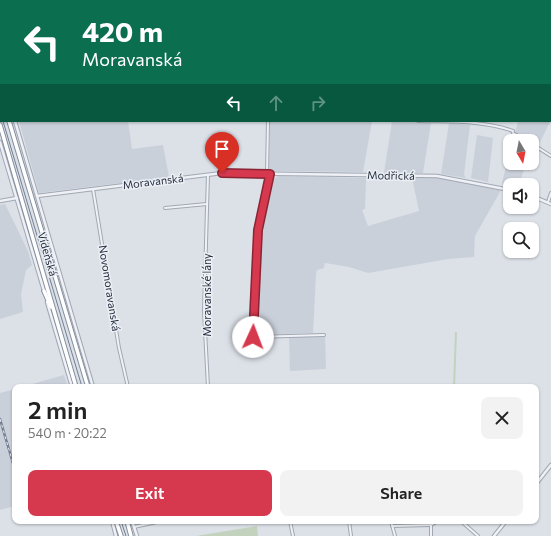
<!DOCTYPE html>
<meta charset="utf-8">
<style>
:root{--surface:#fff;--page:#f2f2f2;--text:#222;--muted:#767676;--accent:#d6384e}
body{margin:0;font-family:Commissioner,sans-serif;background:var(--page);color:var(--text);height:100vh;display:flex;flex-direction:column;font-size:15px;white-space:nowrap}
*{box-sizing:border-box;margin:0}
p{font-size:13px;color:var(--muted)}
.icon{flex:none;width:22px;height:22px;fill:none;stroke:currentColor;stroke-width:2;stroke-linecap:round;stroke-linejoin:round}
.map{position:relative;flex:1;overflow:hidden}
.details{position:absolute;left:12px;top:384px;width:527px;height:140px;display:flex;flex-direction:column;background:var(--surface);border-radius:8px;box-shadow:0 1px 3px #0004}
.details>*{flex:none}
.banner{position:absolute;left:0px;top:0px;width:551px;height:122px;box-shadow:0 1px 3px #0004;background:#0b6e4f;color:#fff;overflow:hidden}
.needle{width:26px;rotate:170deg}
.fabs{position:absolute;left:503px;top:134px;display:grid;gap:8px}
.fabs a{display:grid;place-items:center;width:36px;height:36px;border-radius:8px;background:var(--surface);box-shadow:0 1px 3px #0004;font-size:20px}
.pin{position:absolute;display:grid;place-items:center;width:34px;height:34px;color:#fff;margin:-41px -17px;border-radius:50% 50% 50% 0;rotate:-45deg;box-shadow:0 0 4px #0007}
.pin .icon{rotate:45deg}
.me{position:absolute;width:44px;margin:-22px;rotate:2deg;stroke-linejoin:round;filter:drop-shadow(0 0 3px #0008)}
.turn{display:flex;align-items:center;gap:14px;height:84px;padding:0 16px;font-size:18px}
.turn .icon{width:52px;height:52px;stroke-width:2.5}
.turn b{display:block;font-size:28px;line-height:34px}
.lanes{display:flex;align-items:center;height:38px;padding:0 16px;background:#0003;justify-content:center;gap:20px;direction:ltr}
.lanes .off{opacity:.35}
.round{display:grid;place-items:center;flex:none;width:42px;height:42px;border-radius:8px;background:var(--page)}
.headline{display:flex;align-items:center;justify-content:space-between;height:68px;padding:0 16px}
h1{font-size:24px;font-weight:600;line-height:30px}
.button{display:flex;gap:8px;margin-top:auto;padding:8px 16px}
.button a{flex:1;height:46px;border-radius:8px;background:var(--accent);color:#fff;font-size:16px;font-weight:600;line-height:46px;text-align:center}
.button a+a{background:var(--page);color:var(--text)}
.map>svg:first-child{display:block}
</style>
<div class="map">
<svg width="551" height="536" viewBox="0 0 551 536">
<rect width="100%" height="100%" fill="#dce1e8"/>
<g fill="#cad0da">
<polygon points="0,0 107,0 107,1 1,1 1,61"/>
<polygon points="550,119 551,120 538,146 532,143 532,141 528,141 515,133 518,121 550,121"/>
<polygon points="19,121 128,121 132,149 163,145 169,177 39,193"/>
<polygon points="270,121 372,121 363,172 271,171 269,168"/>
<polygon points="392,121 431,123 423,173 384,173"/>
<polygon points="449,123 470,125 464,175 466,178 441,174"/>
<polygon points="477,135 493,138 488,182 471,178"/>
<polygon points="510,150 510,163 526,163 519,185 510,185 510,187 503,185 502,183"/>
<polygon points="278,176 366,178 365,209 362,210 368,226 419,211 412,178 442,178 501,190 475,236 474,257 448,259 368,273 349,267 325,263 324,268 317,270 316,275 313,333 255,335 258,251 265,201 274,179"/>
<polygon points="5,204 28,251 32,265 26,270 21,294 23,312 0,319 0,205"/>
<polygon points="325,334 326,369 290,371 289,336"/>
<polygon points="64,375 68,387 22,387"/>
<polygon points="15,389 15,506 0,510 0,393"/>
</g>
<g fill="#c2d2bd">
<polygon points="455,332 457,332 455,387 453,387"/>
<polygon points="257,526 258,536 196,536"/>
</g>
<g fill="none" stroke-linecap="round" stroke-linejoin="round">
<polyline stroke="#94aeca" stroke-width="1" points="550,116 551,117"/>
<defs>
<g id="minor">
<path d="M418,121C450,122 483,120 513,131"/>
<polyline points="513,133 526,141"/>
<polyline points="532,144 551,156"/>
<polyline points="267,174 268,121"/>
<polyline points="208,175 204,311 208,387"/>
<polyline points="93,189 119,348 128,387"/>
<polyline points="548,202 551,193"/>
<polyline points="165,208 207,204"/>
<polyline points="253,337 324,335"/>
<polyline points="253,345 258,230 270,174"/>
<polyline points="290,521 293,536"/>
<polyline points="349,521 351,536"/>
<polyline points="391,521 395,536"/>
<polyline points="461,521 478,536"/>
<polyline points="392,526 431,525 438,521"/>
<polyline points="134,527 161,521"/>
<polyline points="431,536 431,525"/>
</g>
<g id="tertiary">
<polyline points="0,71 1,74"/>
<polyline points="15,121 93,387"/>
<polyline points="0,142 44,291"/>
<polyline points="37,196 222,173 437,176 510,190"/>
<polyline points="532,196 551,204"/>
<polyline points="0,201 17,198"/>
<polyline points="47,302 72,387"/>
<polyline points="536,484 551,465"/>
<polyline points="112,521 116,536"/>
<polyline points="132,521 137,536"/>
<polyline points="494,536 506,521"/>
</g>
<g id="trunk">
<polyline points="0,90 1,93"/>
<polyline points="9,121 88,387"/>
<polyline points="0,125 76,387"/>
<polyline points="44,291 51,307"/>
<polyline points="116,521 121,536"/>
<polyline points="127,521 131,536"/>
</g>
</defs>
<use href="#minor" stroke="#a1a8b2" stroke-width="4"/>
<use href="#tertiary" stroke="#a1a8b2" stroke-width="4.5"/>
<use href="#trunk" stroke="#838e9f" stroke-width="5.5"/>
<use href="#minor" stroke="#eff1f6" stroke-width="2"/>
<use href="#tertiary" stroke="#eff1f6" stroke-width="2.5"/>
<use href="#trunk" stroke="#fff" stroke-width="3.5"/>
<g stroke="#757f92" stroke-width="1">
<polyline points="0,104 1,108"/>
<polyline points="3,121 82,387"/>
<polyline points="121,521 126,536"/>
</g>
<defs>
<polyline id="rail" points="0,419 15,470"/>
</defs>
<use href="#rail" stroke="#757f92" stroke-width="2.5"/>
<use href="#rail" stroke="#ecf0f5" stroke-width="1" stroke-dasharray="3" stroke-linecap="butt"/>
</g>
<g fill="none" stroke-linecap="round" stroke-linejoin="round">
<defs>
<polyline id="route" points="222,173 270,174 258,230 253,337"/>
</defs>
<use href="#route" stroke="#8b2433" stroke-width="10"/>
<use href="#route" stroke="#d6384e" stroke-width="7"/>
</g>
<g text-anchor="middle" dominant-baseline="central" stroke-width="3" stroke-linejoin="round" paint-order="stroke">
<g font-size="11" fill="#252e3f" stroke="#ecf0f5">
<text transform="translate(391 175) rotate(1)">Modřická</text>
<text transform="translate(153 181) rotate(-7)">Moravanská</text>
<text transform="translate(48 254) rotate(74)">Vídeňská</text>
<text transform="translate(110 288) rotate(81)">Novomoravanská</text>
<text transform="translate(206 295) rotate(-90)">Moravanské lány</text>
</g>
</g>
</svg>
<div class="fabs">
<a><svg class="needle" viewBox="-14 -14 28 28"><path d="M0-13l5 13h-10z" fill="#e53935"/><path d="M0 13l5-13h-10z" fill="#767676"/></svg></a>
<a><svg class="icon" aria-label="sound" viewBox="0 0 24 24"><path d="M4 9h4l5-4v14l-5-4H4zM17 9q2 3 0 6"/></svg></a>
<a><svg class="icon" aria-label="search" viewBox="0 0 24 24"><circle cx="10" cy="10" r="6"/><path d="M15 15l6 6"/></svg></a>
</div>
<div class="pin" style="left:222px;top:173px;background:#d93025"><svg class="icon" aria-label="arrive" viewBox="0 0 24 24"><path d="M6 21V4h12l-3 4 3 4H6"/></svg></div>
<svg class="me" style="left:253px;top:337px" viewBox="-20 -20 40 40"><circle r="19" fill="#fff"/><path d="M0-13L10 11 0 6-10 11z" fill="#d6384e"/></svg>
<div class="banner">
<div class="turn"><svg class="icon" aria-label="left" viewBox="0 0 24 24"><path d="M17 20v-9H6M10 6l-5 5 5 5"/></svg><div><b>420 m</b>Moravanská</div></div>
<div class="lanes"><svg class="icon" aria-label="left" viewBox="0 0 24 24"><path d="M17 20v-9H6M10 6l-5 5 5 5"/></svg><svg class="icon off" aria-label="ahead" viewBox="0 0 24 24"><path d="M12 20V5M6 11l6-6 6 6"/></svg><svg class="icon off" aria-label="right" viewBox="0 0 24 24"><path d="M7 20v-9h11M14 6l5 5-5 5"/></svg></div>
</div>
<section class="details">
<div class="headline"><div><h1>2 min</h1><p>540 m · 20:22</p></div><a class="round"><svg class="icon" aria-label="close" viewBox="0 0 24 24"><path d="M6 6l12 12M18 6L6 18"/></svg></a></div>
<div class="button"><a>Exit</a><a>Share</a></div>
</section>
</div>
